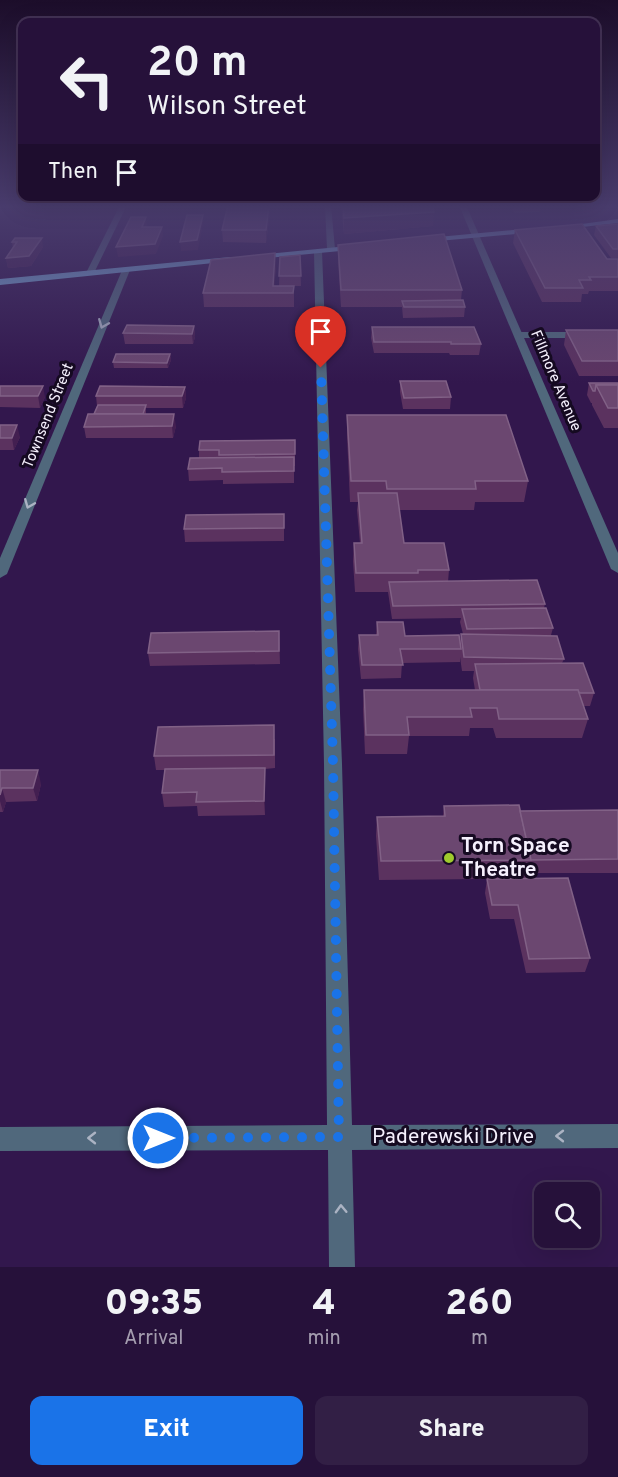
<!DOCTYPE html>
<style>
:root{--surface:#26113a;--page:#321f45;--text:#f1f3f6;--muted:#a49daf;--line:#423154;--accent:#1a73e8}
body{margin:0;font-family:Overpass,sans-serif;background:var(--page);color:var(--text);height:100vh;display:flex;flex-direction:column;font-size:22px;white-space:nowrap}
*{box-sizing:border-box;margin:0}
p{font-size:20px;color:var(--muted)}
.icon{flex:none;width:33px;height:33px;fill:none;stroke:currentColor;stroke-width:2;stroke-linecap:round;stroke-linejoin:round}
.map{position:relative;height:1267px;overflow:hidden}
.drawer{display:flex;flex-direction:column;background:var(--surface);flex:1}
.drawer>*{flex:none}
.hud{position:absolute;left:18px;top:18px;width:582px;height:183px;border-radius:12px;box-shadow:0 6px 24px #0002,0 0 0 2px var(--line);background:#26113a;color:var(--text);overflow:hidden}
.controls{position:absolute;left:534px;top:1182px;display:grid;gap:12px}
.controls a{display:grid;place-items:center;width:66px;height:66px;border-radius:12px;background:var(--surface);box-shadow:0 6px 24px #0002,0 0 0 2px var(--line);font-size:30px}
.pin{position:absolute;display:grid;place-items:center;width:51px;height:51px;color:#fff;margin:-62px -26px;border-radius:50% 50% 50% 0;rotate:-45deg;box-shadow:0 0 6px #0007}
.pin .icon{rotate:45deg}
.me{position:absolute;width:66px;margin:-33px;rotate:90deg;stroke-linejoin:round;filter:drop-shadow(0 0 4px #0008)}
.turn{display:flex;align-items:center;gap:21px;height:126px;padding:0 30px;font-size:27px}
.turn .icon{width:78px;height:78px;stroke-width:2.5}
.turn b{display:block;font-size:42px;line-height:51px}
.then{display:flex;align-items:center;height:57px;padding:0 30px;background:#0003;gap:12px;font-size:22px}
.eta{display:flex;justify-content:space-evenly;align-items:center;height:102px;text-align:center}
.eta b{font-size:36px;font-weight:800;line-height:42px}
.action{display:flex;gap:12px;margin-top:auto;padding:12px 30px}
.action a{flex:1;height:69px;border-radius:12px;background:var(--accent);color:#fff;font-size:24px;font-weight:800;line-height:69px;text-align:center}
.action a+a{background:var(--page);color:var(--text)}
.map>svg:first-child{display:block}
</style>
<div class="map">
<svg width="618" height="1267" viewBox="0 0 618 1267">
<rect width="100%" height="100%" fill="#32174d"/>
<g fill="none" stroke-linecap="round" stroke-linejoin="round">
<g fill="#50687c" fill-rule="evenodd">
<polygon points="120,205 127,205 94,273 87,275 86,273"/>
<polygon points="325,205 331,205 335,249 331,251 327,249"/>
<polygon points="318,249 322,251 342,764 352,1125 618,1124 618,1148 352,1150 355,1267 329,1267 328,1150 0,1151 0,1127 327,1125 324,764 314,251"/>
<polygon points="123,268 130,270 7,574 0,578 0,558"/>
<polygon points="618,332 618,338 519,338 514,335 519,332"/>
</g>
<polygon fill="#50687c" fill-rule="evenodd" points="459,205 466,205 618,553 618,573 611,569"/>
<g fill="#76a8d2" fill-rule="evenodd">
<polygon points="618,219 618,223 564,229 560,227"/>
<polygon points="534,228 537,232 427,242 423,240 427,238"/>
<polygon points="358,245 361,245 361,249 257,259 253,257 257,255"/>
<polygon points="230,257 233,257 233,261 0,285 0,279"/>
</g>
</g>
<g fill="#5b325f">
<polygon points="228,205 270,205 270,211 266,243 223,242 222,230"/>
<polygon points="341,205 432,205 433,226 344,234"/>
<polygon points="510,205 541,205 540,212 514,213"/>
<polygon points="580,205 618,205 618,209 585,212"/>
<polygon points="618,224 618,258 611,258 594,235 596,226"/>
<polygon points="515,230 607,259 618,259 618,291 589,291 588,294 582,294 581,302 542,302 513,243"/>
<polygon points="15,238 43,247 31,266 8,268 6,258 13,249 12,242"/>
<polygon points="338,245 462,290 461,300 465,307 464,317 403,318 402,307 341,307 338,261"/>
<polygon points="300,255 301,286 294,286 294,307 204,307 203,293 276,267 274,286 279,286 280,257"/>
<polygon points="194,326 195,337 193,344 125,344 123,333"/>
<polygon points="372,327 481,344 479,355 450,355 449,353 374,353 371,338"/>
<polygon points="566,330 618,330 618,376 579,376 564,345"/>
<polygon points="170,354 171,360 168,368 114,368 113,362"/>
<polygon points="400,381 451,397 450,409 403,409 400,392"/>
<polygon points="589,383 618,383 618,428 604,428 592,405 592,403 591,403 587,395"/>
<polygon points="0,386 45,397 40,408 0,407"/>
<polygon points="185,387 186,398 183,408 146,408 146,414 176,426 173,438 86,438 84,427 94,414 97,406 96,396"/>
<polygon points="347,415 528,481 524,502 475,502 474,510 399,510 404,543 449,570 448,582 545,604 544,608 553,628 551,635 564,659 562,663 594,693 590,706 584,706 588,719 582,738 496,738 493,728 470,728 469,736 409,736 407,754 365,754 363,709 364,690 475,690 473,678 474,671 462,671 460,657 460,662 402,663 401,678 361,679 358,649 359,635 376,635 377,622 405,636 460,641 461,634 463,634 460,622 461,618 392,619 388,592 355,592 353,561 354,543 360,543 357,510 358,502 350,502 347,435"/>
<polygon points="0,425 20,437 14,450 0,450"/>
<polygon points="295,440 295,466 294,466 294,483 223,484 223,480 189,481 188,469 199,458 199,450"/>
<polygon points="284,514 284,541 185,542 184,529"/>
<polygon points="279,631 280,664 150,666 148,653"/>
<polygon points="275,739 275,768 265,769 265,815 198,816 197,806 164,807 162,793 165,770 156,770 154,756"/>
<polygon points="0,770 41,784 37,801 6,802 3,812 0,812"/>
<polygon points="444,806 520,812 618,810 618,873 528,873 528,872 526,878 590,958 585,972 526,973 514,919 490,919 485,893 487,879 379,880 376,836 377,817 443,816"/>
</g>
<g fill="#431f51">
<polygon points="269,205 270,205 270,211 266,243 266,230"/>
<polygon points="586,205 618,205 618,209 585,212"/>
<polygon points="434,212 433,226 344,234 344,218"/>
<polygon points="203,215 203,223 198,250 181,251 180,242"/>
<polygon points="146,217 147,226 143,236 142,227"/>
<polygon points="162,227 163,236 156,254 118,257 116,247"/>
<polygon points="42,238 43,247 31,266 8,268 6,258"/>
<polygon points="275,253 276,267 274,293 273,286"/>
<polygon points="194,326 195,337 193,344 192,334"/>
<polygon points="170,354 171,360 168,368 167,363"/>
<polygon points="43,386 45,397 40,408 38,396"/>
<polygon points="185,387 186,398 183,408 182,396"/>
<polygon points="174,414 176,426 173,438 172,426"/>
<polygon points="17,425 20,437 14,450 12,438"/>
<polygon points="265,768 265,815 264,801"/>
<polygon points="38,770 41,784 37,801 33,788"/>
<polygon points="2,788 6,802 3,812 0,801 0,795"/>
</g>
<g fill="#6b4770" stroke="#816186" stroke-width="1.5">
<polygon points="228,205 269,205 266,230 222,230"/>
<polygon points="343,205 432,205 434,212 344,218"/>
<polygon points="187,215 203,215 197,240 180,242"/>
<polygon points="131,217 146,217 142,227 162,227 155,244 116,247"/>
<polygon points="582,224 607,259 618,259 618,277 589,277 591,280 579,280 583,288 545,288 515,230"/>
<polygon points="618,224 618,249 613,249 596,226"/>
<polygon points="444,234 462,290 341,290 338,245"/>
<polygon points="15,238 42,238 29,256 6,258 17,242 12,242"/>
<polygon points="275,253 273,286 294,286 293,293 203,293 211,260"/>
<polygon points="300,255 301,276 279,276 280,257"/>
<polygon points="463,300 465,307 404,307 402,301"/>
<polygon points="127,325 194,326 192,334 123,333"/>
<polygon points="372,327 474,327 481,344 451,344 451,342 374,342"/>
<polygon points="566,330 618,330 618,361 582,361"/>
<polygon points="116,354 170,354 167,363 113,362"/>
<polygon points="400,381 446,381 451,397 404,398"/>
<polygon points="589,383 618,383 618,385 596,385 595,391 593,391"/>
<polygon points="596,385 618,385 618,408 608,408"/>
<polygon points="0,386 43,386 38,396 0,396"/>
<polygon points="100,386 185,387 182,396 96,396"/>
<polygon points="98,405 146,405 143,414 94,414"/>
<polygon points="88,414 174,414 172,426 84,427"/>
<polygon points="347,415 506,415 528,481 475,481 476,489 387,489 386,481 351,481"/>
<polygon points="0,425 17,425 12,438 0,438"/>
<polygon points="295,440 295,454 219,455 219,450 199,450 200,441"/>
<polygon points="294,457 294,471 222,472 222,468 188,469 190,458"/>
<polygon points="358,493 397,493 404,543 444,543 449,570 418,570 418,573 356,573 354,543 362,543"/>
<polygon points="284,514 284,528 184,529 186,515"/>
<polygon points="537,580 545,604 393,606 389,582"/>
<polygon points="546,608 553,628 467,629 462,609"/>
<polygon points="377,622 403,622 405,636 459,635 461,649 400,649 403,665 362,665 359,635 378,635"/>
<polygon points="279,631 279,651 148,653 151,633"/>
<polygon points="461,634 557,636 564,659 464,657"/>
<polygon points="583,663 594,693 579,693 578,690 480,690 475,664"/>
<polygon points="364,690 578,690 588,719 499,719 497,708 470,708 472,717 407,717 409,735 366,735"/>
<polygon points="274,725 274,755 154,756 158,727"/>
<polygon points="265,768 264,801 196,802 197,792 162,793 165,769"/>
<polygon points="0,770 38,770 33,788 2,788 0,795"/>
<polygon points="519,805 531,860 381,861 377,817 445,816 444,806"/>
<polygon points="618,810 618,859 531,860 520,811"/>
<polygon points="568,878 590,958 529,959 518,905 492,905 487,879"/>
</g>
<defs><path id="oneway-chevron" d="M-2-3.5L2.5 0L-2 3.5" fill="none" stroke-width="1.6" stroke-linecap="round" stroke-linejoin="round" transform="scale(1.5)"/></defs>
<g stroke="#abb3c3">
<use href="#oneway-chevron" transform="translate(103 324) rotate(112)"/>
<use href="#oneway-chevron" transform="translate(29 504) rotate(112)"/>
<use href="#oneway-chevron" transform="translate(560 1136) rotate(180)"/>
<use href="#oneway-chevron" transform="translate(92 1138) rotate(180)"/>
<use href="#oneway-chevron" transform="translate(341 1209) rotate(-92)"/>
</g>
<linearGradient id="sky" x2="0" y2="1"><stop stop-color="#1c0d2a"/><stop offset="0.54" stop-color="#493c6d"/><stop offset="1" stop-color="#493c6d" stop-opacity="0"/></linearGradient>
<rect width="618" height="383" fill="url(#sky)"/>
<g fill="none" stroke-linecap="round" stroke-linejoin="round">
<polyline stroke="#1a73e8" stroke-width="10" stroke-dasharray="0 18" points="158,1138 339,1137 333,764 321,368"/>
</g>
<circle fill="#9fca2d" stroke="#150a21" stroke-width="2" cx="449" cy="858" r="6"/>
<g text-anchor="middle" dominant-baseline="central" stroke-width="6" stroke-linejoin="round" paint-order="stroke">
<g font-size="15" fill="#f5f0fd" stroke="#150a21">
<text transform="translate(555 381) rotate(67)">Fillmore Avenue</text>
<text transform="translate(49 416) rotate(-68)">Townsend Street</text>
</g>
<g font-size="21" font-weight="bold" fill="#f5f0fd" stroke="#150a21" text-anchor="start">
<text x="461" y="846">Torn Space<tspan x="461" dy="24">Theatre</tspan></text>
</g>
<g font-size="21" fill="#f5f0fd" stroke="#150a21">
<text x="453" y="1137">Paderewski Drive</text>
</g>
</g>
</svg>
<div class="controls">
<a><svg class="icon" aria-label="search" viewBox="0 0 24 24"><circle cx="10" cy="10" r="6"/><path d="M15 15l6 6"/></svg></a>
</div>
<div class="pin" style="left:321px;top:368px;background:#d93025"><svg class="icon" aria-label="arrive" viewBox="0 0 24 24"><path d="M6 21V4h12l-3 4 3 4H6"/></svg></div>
<svg class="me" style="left:158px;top:1138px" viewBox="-20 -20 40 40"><circle r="17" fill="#1a73e8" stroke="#fff" stroke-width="3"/><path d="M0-11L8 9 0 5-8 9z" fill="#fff"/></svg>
<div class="hud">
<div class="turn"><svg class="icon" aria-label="left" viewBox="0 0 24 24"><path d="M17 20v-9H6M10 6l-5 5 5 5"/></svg><div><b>20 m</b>Wilson Street</div></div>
<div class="then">Then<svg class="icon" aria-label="arrive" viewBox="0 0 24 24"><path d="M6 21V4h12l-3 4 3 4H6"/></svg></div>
</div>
</div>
<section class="drawer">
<div class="eta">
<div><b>09:35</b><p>Arrival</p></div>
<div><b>4</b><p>min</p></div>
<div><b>260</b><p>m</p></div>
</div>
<div class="action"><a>Exit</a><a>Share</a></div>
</section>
